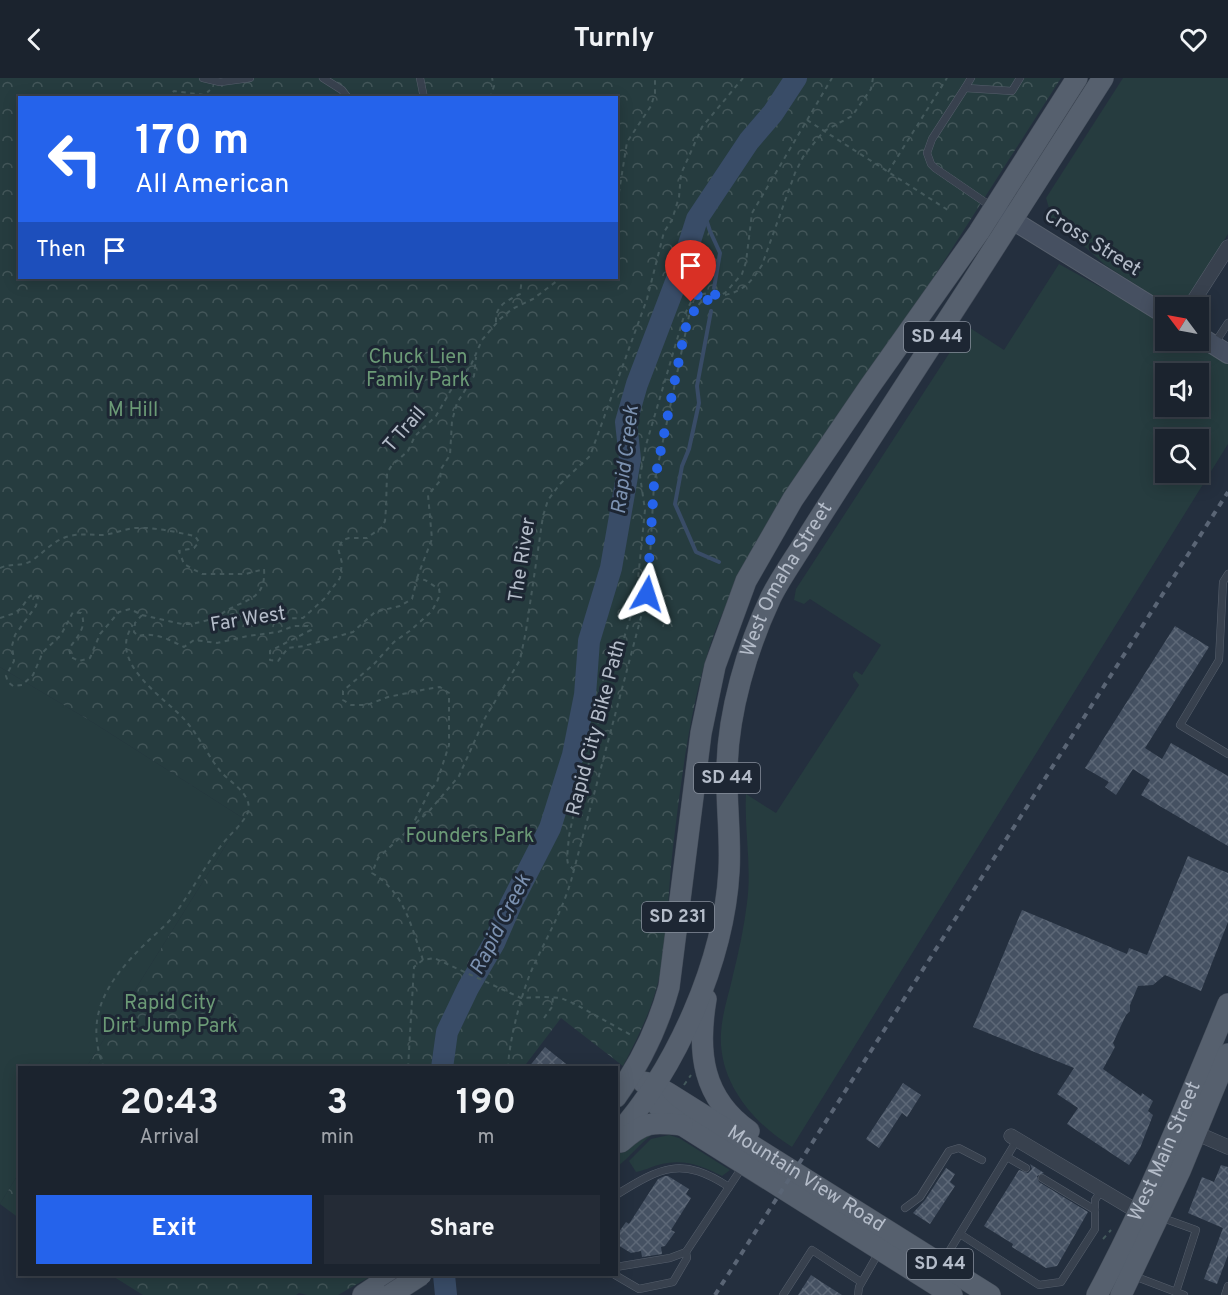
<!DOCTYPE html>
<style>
:root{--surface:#1b232e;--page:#242b36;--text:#f1f3f6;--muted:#a0a4aa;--line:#39404a;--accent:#2563eb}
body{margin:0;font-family:Overpass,sans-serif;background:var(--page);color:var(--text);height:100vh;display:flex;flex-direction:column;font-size:22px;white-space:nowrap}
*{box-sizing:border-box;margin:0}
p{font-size:20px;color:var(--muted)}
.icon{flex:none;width:33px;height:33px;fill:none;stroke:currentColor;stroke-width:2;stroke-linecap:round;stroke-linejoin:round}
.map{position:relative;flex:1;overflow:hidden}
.sheet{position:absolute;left:18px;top:988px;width:600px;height:210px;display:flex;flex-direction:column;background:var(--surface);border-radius:0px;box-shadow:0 3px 15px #0003,0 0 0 2px var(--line)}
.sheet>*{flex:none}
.banner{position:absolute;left:18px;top:18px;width:600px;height:183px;border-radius:0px;box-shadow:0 3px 15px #0003,0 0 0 2px var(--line);background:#2563eb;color:#fff;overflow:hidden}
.needle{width:39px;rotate:302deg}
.controls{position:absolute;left:1155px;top:219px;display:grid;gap:12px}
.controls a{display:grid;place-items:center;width:54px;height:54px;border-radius:0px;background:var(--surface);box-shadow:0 3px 15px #0003,0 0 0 2px var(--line);font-size:30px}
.pin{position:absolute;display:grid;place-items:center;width:51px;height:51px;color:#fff;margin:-62px -26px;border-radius:50% 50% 50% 0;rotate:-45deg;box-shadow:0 0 6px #0007}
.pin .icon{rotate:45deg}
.me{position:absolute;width:66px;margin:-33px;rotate:6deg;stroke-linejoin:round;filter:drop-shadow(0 0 4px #0008)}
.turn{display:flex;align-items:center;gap:21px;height:126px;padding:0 18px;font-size:27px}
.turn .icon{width:78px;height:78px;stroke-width:2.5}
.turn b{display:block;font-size:42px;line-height:51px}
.then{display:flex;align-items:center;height:57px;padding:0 18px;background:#0003;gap:12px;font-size:22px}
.eta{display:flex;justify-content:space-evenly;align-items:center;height:102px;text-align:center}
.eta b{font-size:36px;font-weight:700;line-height:42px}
.button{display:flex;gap:12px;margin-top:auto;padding:12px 18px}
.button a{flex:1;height:69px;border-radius:0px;background:var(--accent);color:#fff;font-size:24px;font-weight:700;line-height:69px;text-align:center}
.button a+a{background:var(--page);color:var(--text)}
header{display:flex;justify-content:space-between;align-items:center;height:78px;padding:0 18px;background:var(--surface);font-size:27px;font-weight:700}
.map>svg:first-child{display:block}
</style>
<header><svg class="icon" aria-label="back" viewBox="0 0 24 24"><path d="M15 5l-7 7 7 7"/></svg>Turnly<svg class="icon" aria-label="heart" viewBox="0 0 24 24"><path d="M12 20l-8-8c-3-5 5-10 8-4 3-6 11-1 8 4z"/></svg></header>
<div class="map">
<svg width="1228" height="1217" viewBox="0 0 1228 1217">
<defs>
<pattern id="park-crowns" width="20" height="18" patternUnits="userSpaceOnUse" patternTransform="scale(1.5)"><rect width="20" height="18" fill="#263c3f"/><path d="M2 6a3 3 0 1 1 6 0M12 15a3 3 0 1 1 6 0" fill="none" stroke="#435659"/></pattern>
<pattern id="building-cross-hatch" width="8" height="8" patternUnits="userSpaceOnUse" patternTransform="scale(1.5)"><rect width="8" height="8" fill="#455162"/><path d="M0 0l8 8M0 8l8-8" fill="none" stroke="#5d6877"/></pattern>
</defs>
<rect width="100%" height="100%" fill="#242f3e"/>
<g fill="#263c3f" fill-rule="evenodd">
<polygon points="1123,0 1228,0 1228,156 1186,223 1179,229 1171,229 1105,187 1076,161 1043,140 1045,135 1049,139 1051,137 1046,120"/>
<path d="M1059,186L1165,245L1166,262L1194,263L1228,284V366L792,1069C753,1045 718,1004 721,955C722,935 729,916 733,897C739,873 744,849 747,825C752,787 744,753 746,716L776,735L859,607L853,599V596L856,593L862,597L881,567L810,521L804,526L794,522L796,511L967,248L1004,272ZM1166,296H1198V328H1166ZM1166,362H1198V394H1166Z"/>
<polygon points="0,589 94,645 243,740 86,990 20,990 19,1095 0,1126"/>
<path d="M653,1056C640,1065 630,1079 617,1089L616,1077L631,1062Z"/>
<path d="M669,1057L679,1060L730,1092L722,1098C701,1087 682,1080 658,1087C651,1089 643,1093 636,1094L629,1083L651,1061Z"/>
</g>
<g fill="url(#park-crowns)" fill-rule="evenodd">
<path d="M0,0H1061L755,479C744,497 732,515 723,534C693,601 682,695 673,769C668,811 668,854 660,895C654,928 638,959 623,988L561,940L523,990H86L243,740L94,645L0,589ZM20,20H616V200H20Z"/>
<polygon points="19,1095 20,1140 19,1140 0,1126"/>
<polygon points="111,1197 373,1197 338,1217 307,1217 299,1215 296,1217 143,1217"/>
</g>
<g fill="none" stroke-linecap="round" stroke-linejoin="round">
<g stroke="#394c67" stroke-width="4">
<polyline points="703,132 710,153 720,175 714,210"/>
<polyline points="711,233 697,308 699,325 689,371 682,388 675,426 696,474 719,484"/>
</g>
<g stroke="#394c67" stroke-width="22">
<polyline points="442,990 447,954 468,910 494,865 511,826 550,750 573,677 585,617 589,563 611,490 630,381 626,344 637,306 682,188 697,141 749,63 773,35 796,0"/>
<polyline points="444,1197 446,1217"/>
</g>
</g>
<g fill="url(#building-cross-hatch)">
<polygon points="1175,548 1209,569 1145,670 1162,681 1171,665 1228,698 1228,768 1141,717 1150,702 1133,691 1116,717 1105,709 1109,704 1085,690"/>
<polygon points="1188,778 1228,795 1228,844 1201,913 1165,897 1153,907 1138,908 1130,927 1130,933 1126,937 1113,965 1115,969 1103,991 1141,1018 1142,1015 1153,1023 1148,1033 1153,1037 1140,1070 1129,1087 1067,1046 1078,1030 1057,1016 1074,990 973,949 1022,832 1127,876 1129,870 1147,877"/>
<polygon points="545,969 571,990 528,990"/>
<polygon points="903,1005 921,1017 907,1039 902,1035 879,1070 866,1061"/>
<polygon points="1030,1086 1044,1095 1037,1098 1039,1104 1088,1134 1057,1188 1046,1190 1012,1169 1013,1166 984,1148 1019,1092 1028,1095 1032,1091"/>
<polygon points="1221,1087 1228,1089 1228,1177 1217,1206 1204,1201 1223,1150 1188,1135 1202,1099 1214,1104"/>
<polygon points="946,1090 955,1096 950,1104 955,1108 930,1146 913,1135 925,1122"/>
<polygon points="665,1098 668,1098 689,1111 686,1116 691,1120 671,1152 675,1154 665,1168 661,1169 662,1176 642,1179 641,1173 631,1175 616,1166 616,1158 626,1144 629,1146 658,1101"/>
<polygon points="811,1197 823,1205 842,1217 798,1217"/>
</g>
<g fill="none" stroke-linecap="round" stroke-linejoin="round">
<defs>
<g id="lane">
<polyline points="203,0 220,4 250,0"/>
<polyline points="323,0 342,12 348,20"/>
<polyline points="420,0 424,20"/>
<polyline points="971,0 965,10 1012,13 1020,0"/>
<polyline points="965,10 932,61 927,75 931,86 935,90 992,129"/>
<polyline points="1215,265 1228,245"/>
<polyline points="1228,496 1223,504 1219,582 1180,647 1228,676"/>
<polyline points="1007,1079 1026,1090"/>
<polyline points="1042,1100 1095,1132"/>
<path d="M616,1117C661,1089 682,1078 729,1109"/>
<polyline points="905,1130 920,1119 949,1073 959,1070 982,1082"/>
<polyline points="1160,1139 1196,1152 1176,1214"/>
<polyline points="960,1156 1039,1207 1061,1204 1095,1151 1095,1122 1101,1113"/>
<polyline points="942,1185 1017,1062"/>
<polyline points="616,1189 670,1180 686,1174 743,1088"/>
<polyline points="615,1197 639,1211 673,1204 687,1180 686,1174"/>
<polyline points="1134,1198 1184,1217"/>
<polyline points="783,1217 812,1172 861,1204"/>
<polyline points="858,1217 859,1209 879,1174"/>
<polyline points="1225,1217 1228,1208"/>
</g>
<g id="street">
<polyline points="1189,230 1228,169"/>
<polyline points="1189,1052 1228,1069"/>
<polyline points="1011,1058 1145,1138"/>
</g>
<g id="secondary">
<polyline points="1001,135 1166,237"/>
<polyline points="1198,257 1228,276"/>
</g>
<g id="primary">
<path d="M706,921C697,974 702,1020 749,1053"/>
<path id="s1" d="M643,1004L652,1006L668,1015L990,1217"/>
<path d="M648,1005C649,1026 667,1036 682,1047L952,1217"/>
<path d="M616,1019C640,986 658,949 669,909L701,655L715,588L746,503L793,421L870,308L979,154L1077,0"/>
<path id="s2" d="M616,1058C677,990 724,883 729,793C731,759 726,725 727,691C728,634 747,570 771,519C780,501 792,484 802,468C830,423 858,380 886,337C959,225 1031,113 1103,0"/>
<path d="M621,1064C644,1043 653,1044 682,1047"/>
<polyline points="363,1217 393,1197"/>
<path id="s3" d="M1097,1217C1148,1122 1187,1026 1228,926"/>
<polyline points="1121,1217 1180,1093 1228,976"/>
</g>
</defs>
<use href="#lane" stroke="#565f6c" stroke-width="8"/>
<use href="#street" stroke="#565f6c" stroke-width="15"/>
<use href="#secondary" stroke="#565f6c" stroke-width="20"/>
<use href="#primary" stroke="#414a57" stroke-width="22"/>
<g stroke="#44595c" stroke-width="2" stroke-dasharray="4.5 4.5" stroke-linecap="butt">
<polyline points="166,20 174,13 204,17 210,12"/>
<polyline points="490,20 494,8 492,0"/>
<polyline points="807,42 951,134"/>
<polyline points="888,94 947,0"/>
<polyline points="616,133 627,64 651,28 655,15 655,0"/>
<path d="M725,217C744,213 752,203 762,187L795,95L803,79L824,53L852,38L871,11L873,0"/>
<path d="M496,244C495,227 507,223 520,216L522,200"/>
<path d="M0,490C10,485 21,489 31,483C44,475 50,465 66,459C78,455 90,457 103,457C114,456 124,451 135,450C155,449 175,454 195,458L199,464L194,470L179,473L184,486L202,496H246L264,491C267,527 236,521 218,539"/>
<polyline points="417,500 432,461 428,417 440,403 441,391 450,377 452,343 457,325 474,298 476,279"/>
<polyline points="142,537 182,546 192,546 233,536 253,541 303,540 324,521 340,500 342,485 338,470 343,462 349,460 367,460 382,449 385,443 386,430 387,395 392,387 408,373 415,358 436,338 451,312 471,287 482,262 500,241 512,231 533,221 561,200"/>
<path d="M0,540L15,535L21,530L30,518L34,517L38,519L36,528L15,557L12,568L14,583L6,598L8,604L13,608L22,607L33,597L43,574L61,557L73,534L81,535C88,549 76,560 69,571L71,579L79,583L90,580L100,556L119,534L130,531L142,537L135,545L134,554L138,558C155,554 168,561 184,569L194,562L217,565L248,558L278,554L294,548H308L311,552L270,573V582L278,583L288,570L304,568L353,554L375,534L400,528L412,521L417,501L425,502L439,511L440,517L432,533L411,552L394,564L374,586L343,613V622L351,627H367L388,619L427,611L440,609L449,615V667L437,704L429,714L411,750"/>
<polyline points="574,792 568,786 567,780 569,758 576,725 594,669 606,603 624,560 636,521 645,432 640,398 646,367 684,238 691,224 697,217 709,215 717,217"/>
<path d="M423,882C411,848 405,815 372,795L378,780L430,732L459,698L485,640L520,582L526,553L543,438L548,422L560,406L590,378L647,221L664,154L672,142L679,119L681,96L702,49L743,0"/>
<polyline points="544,940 552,929 553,919"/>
<path d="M104,990C83,938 108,902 145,866C153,858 163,850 171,841C189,818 202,792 220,769C227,759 244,745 248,734C253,717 231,705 221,694C208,678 199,658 185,642C165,620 106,584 133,547"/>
<polyline points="408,990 414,889 423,882 434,880 521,920 544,919 561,920 575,926 631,957"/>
<path d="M508,990C509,962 522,912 534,887C547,859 562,833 571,803L645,524L649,497L654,406L689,238L701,224L725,215L742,196L746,184L752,135L832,0"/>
<polyline points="684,1007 691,997"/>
<polyline points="1103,1161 1111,1152"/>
</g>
<use href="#lane" stroke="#38414e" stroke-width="7"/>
<use href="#street" stroke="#38414e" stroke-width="14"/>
<use href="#secondary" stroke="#465061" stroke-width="18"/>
<use href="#primary" stroke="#56606e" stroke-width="21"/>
<polyline stroke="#5a6575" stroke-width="4" stroke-dasharray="6 6" stroke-linecap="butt" points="715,1217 1228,414"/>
<defs>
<polyline id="primary-bridge" points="390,1217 421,1197"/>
</defs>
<use href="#primary-bridge" stroke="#414a57" stroke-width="22" stroke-linecap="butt"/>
<use href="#primary-bridge" stroke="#56606e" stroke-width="21"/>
</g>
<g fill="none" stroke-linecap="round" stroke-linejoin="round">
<path stroke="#2563eb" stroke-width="10" stroke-dasharray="0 18" d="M647,516L654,406L685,252C691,233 700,222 720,218L709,215L697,217L691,224"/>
</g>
<g text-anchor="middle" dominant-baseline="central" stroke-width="6" stroke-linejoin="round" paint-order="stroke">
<g fill="#1d2633" stroke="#878f9c" stroke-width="1.5">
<rect x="904" y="244" width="66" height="30" rx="4.5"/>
<rect x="694" y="685" width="66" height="30" rx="4.5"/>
<rect x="642" y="824" width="72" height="30" rx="4.5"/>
<rect x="907" y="1171" width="66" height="30" rx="4.5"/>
</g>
<g font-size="18" font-weight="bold" fill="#b4bcc9">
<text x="937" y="259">SD 44</text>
<text x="727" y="700">SD 44</text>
<text x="678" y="839">SD 231</text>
<text x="940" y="1186">SD 44</text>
</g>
<g font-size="20" fill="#b4bcc9" stroke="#1d2633">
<text transform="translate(1092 165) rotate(32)">Cross Street</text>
<text transform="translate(405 352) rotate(-49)">T Trail</text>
<text transform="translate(523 482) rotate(-81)">The River</text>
<text stroke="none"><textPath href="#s2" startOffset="596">West Omaha Street</textPath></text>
<text transform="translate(248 542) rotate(-9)">Far West</text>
<text transform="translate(597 650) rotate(-75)">Rapid City Bike Path</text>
<text stroke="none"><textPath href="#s3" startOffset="159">West Main Street</textPath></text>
<text stroke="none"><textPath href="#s1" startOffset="190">Mountain View Road</textPath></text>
</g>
<g font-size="20" fill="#6b9a76" stroke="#1d2633">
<text x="418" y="280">Chuck Lien<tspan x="418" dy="23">Family Park</tspan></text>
<text x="133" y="333">M Hill</text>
<text x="470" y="759">Founders Park</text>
<text x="170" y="926">Rapid City<tspan x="170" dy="23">Dirt Jump Park</tspan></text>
</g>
<g font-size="21" font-style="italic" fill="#7c92b1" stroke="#1d2633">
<text transform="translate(626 382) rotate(-83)">Rapid Creek</text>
<text transform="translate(501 847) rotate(-63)">Rapid Creek</text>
</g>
</g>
</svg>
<div class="controls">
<a><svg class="needle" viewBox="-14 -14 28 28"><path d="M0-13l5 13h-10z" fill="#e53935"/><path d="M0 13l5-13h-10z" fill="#a0a4aa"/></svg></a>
<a><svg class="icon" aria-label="sound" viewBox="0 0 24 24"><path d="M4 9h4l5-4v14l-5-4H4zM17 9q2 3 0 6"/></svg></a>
<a><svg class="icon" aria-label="search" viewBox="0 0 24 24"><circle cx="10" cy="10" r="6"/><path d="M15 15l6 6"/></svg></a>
</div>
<div class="pin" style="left:691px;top:224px;background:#d93025"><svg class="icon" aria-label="arrive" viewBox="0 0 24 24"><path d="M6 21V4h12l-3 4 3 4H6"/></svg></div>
<svg class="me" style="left:647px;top:516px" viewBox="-20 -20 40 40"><path d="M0-17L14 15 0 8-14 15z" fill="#2563eb" stroke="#fff" stroke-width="4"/></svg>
<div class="banner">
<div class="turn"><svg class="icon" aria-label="left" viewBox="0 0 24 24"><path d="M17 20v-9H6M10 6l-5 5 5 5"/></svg><div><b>170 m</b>All American</div></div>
<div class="then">Then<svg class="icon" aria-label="arrive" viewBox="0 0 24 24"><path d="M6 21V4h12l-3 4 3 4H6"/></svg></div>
</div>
<section class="sheet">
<div class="eta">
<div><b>20:43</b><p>Arrival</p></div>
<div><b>3</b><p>min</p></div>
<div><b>190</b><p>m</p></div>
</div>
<div class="button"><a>Exit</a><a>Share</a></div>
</section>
</div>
